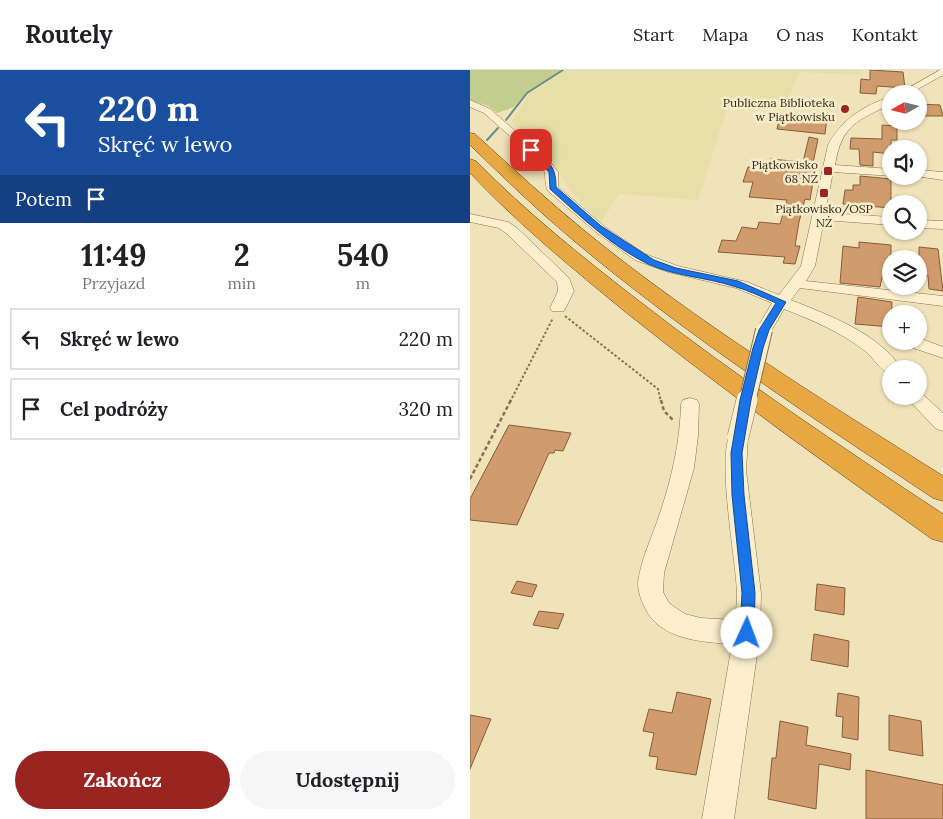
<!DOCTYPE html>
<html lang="pl">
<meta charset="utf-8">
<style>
:root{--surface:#fff;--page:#f6f6f6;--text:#202124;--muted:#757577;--line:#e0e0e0;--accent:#9a2520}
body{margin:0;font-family:Lora,serif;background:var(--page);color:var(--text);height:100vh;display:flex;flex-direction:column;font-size:19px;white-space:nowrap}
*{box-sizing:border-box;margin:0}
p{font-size:16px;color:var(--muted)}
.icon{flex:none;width:28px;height:28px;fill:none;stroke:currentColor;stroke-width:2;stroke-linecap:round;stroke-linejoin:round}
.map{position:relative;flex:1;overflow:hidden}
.panel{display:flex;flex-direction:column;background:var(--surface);width:470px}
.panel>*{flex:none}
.guide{background:#1a4fa0;color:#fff;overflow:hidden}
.needle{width:32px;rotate:262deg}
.tools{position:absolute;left:412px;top:15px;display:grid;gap:10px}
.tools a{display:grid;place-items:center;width:45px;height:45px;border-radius:50%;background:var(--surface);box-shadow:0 1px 4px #0004;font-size:25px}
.pin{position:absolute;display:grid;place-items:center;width:42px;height:42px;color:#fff;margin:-21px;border-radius:10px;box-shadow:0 2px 8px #0006}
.me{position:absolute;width:55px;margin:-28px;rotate:2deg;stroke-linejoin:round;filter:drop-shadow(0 0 4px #0008)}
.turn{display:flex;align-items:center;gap:18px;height:105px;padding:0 15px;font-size:22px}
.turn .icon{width:65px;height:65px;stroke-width:2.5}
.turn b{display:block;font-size:35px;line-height:42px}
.then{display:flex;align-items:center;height:48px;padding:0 15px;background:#0003;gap:10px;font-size:19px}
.eta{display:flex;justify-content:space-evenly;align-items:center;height:85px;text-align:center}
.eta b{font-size:30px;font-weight:800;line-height:35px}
.cta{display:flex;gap:10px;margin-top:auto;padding:10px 15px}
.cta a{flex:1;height:58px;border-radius:30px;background:var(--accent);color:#fff;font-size:20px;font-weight:800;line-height:58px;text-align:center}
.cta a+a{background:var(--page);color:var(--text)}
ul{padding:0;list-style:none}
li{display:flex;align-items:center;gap:15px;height:62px;margin:0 10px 8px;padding:0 5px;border:2px solid var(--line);border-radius:0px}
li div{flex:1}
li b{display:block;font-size:19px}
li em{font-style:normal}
header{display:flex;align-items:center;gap:30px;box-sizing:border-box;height:70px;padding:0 25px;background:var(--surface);border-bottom:1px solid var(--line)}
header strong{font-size:24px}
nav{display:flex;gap:28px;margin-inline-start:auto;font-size:18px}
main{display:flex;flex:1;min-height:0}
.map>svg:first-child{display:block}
</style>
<header>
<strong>Routely</strong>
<nav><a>Start</a><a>Mapa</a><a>O nas</a><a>Kontakt</a></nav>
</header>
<main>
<section class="panel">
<div class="guide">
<div class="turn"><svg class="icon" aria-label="left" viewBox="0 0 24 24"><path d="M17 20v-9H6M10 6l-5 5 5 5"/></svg><div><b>220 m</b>Skręć w lewo</div></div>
<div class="then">Potem<svg class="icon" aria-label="arrive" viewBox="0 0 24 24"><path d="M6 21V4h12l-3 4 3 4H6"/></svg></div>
</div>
<div class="eta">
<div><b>11:49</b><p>Przyjazd</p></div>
<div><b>2</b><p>min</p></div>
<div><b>540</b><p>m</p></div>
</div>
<ul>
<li><svg class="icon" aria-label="left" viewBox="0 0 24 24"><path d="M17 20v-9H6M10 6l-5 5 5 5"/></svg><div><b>Skręć w lewo</b></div><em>220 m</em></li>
<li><svg class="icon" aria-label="arrive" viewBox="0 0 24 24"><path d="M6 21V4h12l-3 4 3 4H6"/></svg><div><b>Cel podróży</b></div><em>320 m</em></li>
</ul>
<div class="cta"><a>Zakończ</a><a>Udostępnij</a></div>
</section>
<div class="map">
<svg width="473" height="749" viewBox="0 0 473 749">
<rect width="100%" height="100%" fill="#f0e3ba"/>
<polygon fill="#e6dfa7" points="96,0 393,0 388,5 330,2 316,32 260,29 228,130 149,124 130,154 99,119 81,89 59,64 41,52 60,23"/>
<polygon fill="#c3ce8e" points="0,0 91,0 56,23 44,37 27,43 18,36 0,30"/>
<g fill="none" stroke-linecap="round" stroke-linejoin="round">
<g stroke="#668e86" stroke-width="2">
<polyline points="36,50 57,23 93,0"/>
<polyline points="17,70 28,58"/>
</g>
</g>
<g fill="#d19c6d" stroke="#885c38">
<polygon points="400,0 433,2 435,18 407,16 406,24 390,23 391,9 400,10"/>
<polygon points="449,34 470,35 473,46 449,46"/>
<polygon points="310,46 357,48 355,64 307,59"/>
<polygon points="412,55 427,56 427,70 421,70 421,84 403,82 403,96 390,95 389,79 380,79 381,68 412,69"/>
<polygon points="339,67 348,69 343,93 346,94 340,130 335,129 329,152 325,176 330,176 325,194 313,193 315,187 248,182 252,170 266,171 272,157 287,159 289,152 310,154 317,130 279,127 283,112 273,112 278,97 286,98 288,92 299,93 300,89 333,92"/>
<polygon points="390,106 421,109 421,138 373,134 375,120 383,120 383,115 390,115"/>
<polygon points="389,172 421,175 421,207 412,207 410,217 370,213 373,176 389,178"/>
<polygon points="449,177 468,179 473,221 459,219 458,206 449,206"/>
<polygon points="388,227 422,232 421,257 385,254"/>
<polygon points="39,355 101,363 93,381 85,380 84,383 79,383 47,455 0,450 0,429"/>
<polygon points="47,511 67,515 62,527 41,523"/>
<polygon points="347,514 375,518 374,545 345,540"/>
<polygon points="69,541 94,544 88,559 63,555"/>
<polygon points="344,564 379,571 378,597 341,590"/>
<polygon points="207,622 241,629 226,705 186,699 188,687 179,686 184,663 173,661 179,639 202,643"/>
<polygon points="368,623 389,627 388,670 372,667 373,647 366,646"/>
<polygon points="0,645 21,649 0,699"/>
<polygon points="419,645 451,651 453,686 419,680"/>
<polygon points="310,651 338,657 336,675 381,684 380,700 349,694 346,739 298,729 302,688 306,688"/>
<polygon points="396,700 473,715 473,749 396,749"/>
</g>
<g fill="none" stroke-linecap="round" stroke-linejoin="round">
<defs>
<g id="minor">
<polygon points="470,0 473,0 473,5 439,24 428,24"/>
<path d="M421,27V34C387,51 372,54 365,95L421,99L422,106L363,102L355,143L421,147V155L354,150L345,196L336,211L473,226V236L330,218L321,230C360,246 407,262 432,299H421V304C411,302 403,287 395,281C371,262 342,250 314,239L300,263H288L286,260L302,233L266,218L198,202L165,190L126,162L78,121C73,111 78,105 71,94L14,43L0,37V30L20,39L79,90L88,102V117L135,157L175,184L208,196L277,212L309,225L331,196L358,75C370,51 395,34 421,27Z"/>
<polygon points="449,100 473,102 473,110 445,106 449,106"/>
<polygon points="0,144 38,152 47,158 99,208 104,221 94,241 82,241 80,238 88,221 87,212 37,164 29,158 0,152"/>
<polygon points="449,150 473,151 473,159 449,158"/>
<polygon points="449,268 473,277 473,288 434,275 432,271 449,271"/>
<polygon points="449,321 473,343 473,361 466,359 435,326 449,326"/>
<path d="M220,328L227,330L229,334L228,366L224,398L194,503L193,522L199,533L215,544L231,548L265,550C266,541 267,532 267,523C266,489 246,387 261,362L268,360L275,362L278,367L276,400L291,523L290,563L264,749H232L262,574C232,572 190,570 175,538C171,530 168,522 168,512C171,489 183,465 190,443C202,407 210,372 211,334L213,330Z"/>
</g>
<g id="highway">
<path d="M0,63L5,64C41,97 78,131 116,162C228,253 351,329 473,406V431L463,428C340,346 216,265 103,170C67,140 34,108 0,75Z"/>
<path d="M0,89L6,91C56,142 112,187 169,231C267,307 370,376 473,444V472L462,469C359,396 257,323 158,244C103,199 48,154 0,103Z"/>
</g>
</defs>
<use href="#minor" stroke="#877253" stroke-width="1"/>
<use href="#highway" stroke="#543f28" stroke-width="1"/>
<g stroke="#877253" stroke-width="2" stroke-dasharray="2.5 2" stroke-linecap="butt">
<polyline points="95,246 188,319 191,332"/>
<polyline points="40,332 83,248"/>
</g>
<g stroke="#877253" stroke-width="2.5" stroke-dasharray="4 2.5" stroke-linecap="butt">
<polyline points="191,330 194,341 203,350"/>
<polyline points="0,409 41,330"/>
</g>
<use href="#minor" fill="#fbefcd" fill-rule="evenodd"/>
<use href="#highway" fill="#e7a742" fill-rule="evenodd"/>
<defs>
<polyline id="minor-bridge-far1" points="277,332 294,260"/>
<polyline id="minor-bridge" points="268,367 277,330"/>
</defs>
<use href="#minor-bridge-far1" stroke="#877253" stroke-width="18" stroke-linecap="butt"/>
<use href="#minor-bridge" stroke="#877253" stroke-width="22" stroke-linecap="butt"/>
<use href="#minor-bridge-far1" stroke="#fbefcd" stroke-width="16"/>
<use href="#minor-bridge" stroke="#fbefcd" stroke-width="21"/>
</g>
<path fill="#1a73e8" stroke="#114b97" d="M59,78H63C79,92 86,96 86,117L131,156L184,190L206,198L268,211L316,232L299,260L293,278L281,330L272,383L274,425L285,523L284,563L282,567L277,569L272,567L270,563L272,523L262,425L261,383L270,330L283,278L289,260L306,233C292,227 278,220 263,216C235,207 204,206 178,194C141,176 110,146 80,119L79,102L59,81Z"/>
<g fill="#9a2520" stroke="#f7ecc9" stroke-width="2">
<circle cx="375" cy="39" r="5"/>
<rect x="353" y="96" width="10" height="10" rx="2.5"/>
<rect x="349" y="118" width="10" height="10" rx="2.5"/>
</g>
<g text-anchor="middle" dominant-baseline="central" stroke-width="5" stroke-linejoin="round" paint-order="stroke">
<g font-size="12" fill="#352819" stroke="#f7ecc9" text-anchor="end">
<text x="365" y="32">Publiczna Biblioteka<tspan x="365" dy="14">w Piątkowisku</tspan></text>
<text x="348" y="94">Piątkowisko<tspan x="348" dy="14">68 NŻ</tspan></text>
<text x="354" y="138" text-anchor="middle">Piątkowisko/OSP<tspan x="354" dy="14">NŻ</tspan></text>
</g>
</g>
</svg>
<div class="tools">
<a><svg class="needle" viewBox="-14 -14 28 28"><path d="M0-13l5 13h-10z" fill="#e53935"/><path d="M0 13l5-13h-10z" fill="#757577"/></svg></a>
<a><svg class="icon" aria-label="sound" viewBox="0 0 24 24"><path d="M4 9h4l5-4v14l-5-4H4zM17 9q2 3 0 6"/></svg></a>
<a><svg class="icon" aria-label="search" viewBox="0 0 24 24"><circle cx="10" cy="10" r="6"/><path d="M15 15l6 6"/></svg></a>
<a><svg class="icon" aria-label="layers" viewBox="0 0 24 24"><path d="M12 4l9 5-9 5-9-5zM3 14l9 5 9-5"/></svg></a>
<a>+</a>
<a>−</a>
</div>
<div class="pin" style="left:61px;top:80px;background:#d93025"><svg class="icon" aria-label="arrive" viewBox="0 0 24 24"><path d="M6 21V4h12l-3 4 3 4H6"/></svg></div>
<svg class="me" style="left:277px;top:563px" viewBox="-20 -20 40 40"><circle r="19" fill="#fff"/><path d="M0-13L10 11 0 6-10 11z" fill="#1a73e8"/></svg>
</div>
</main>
